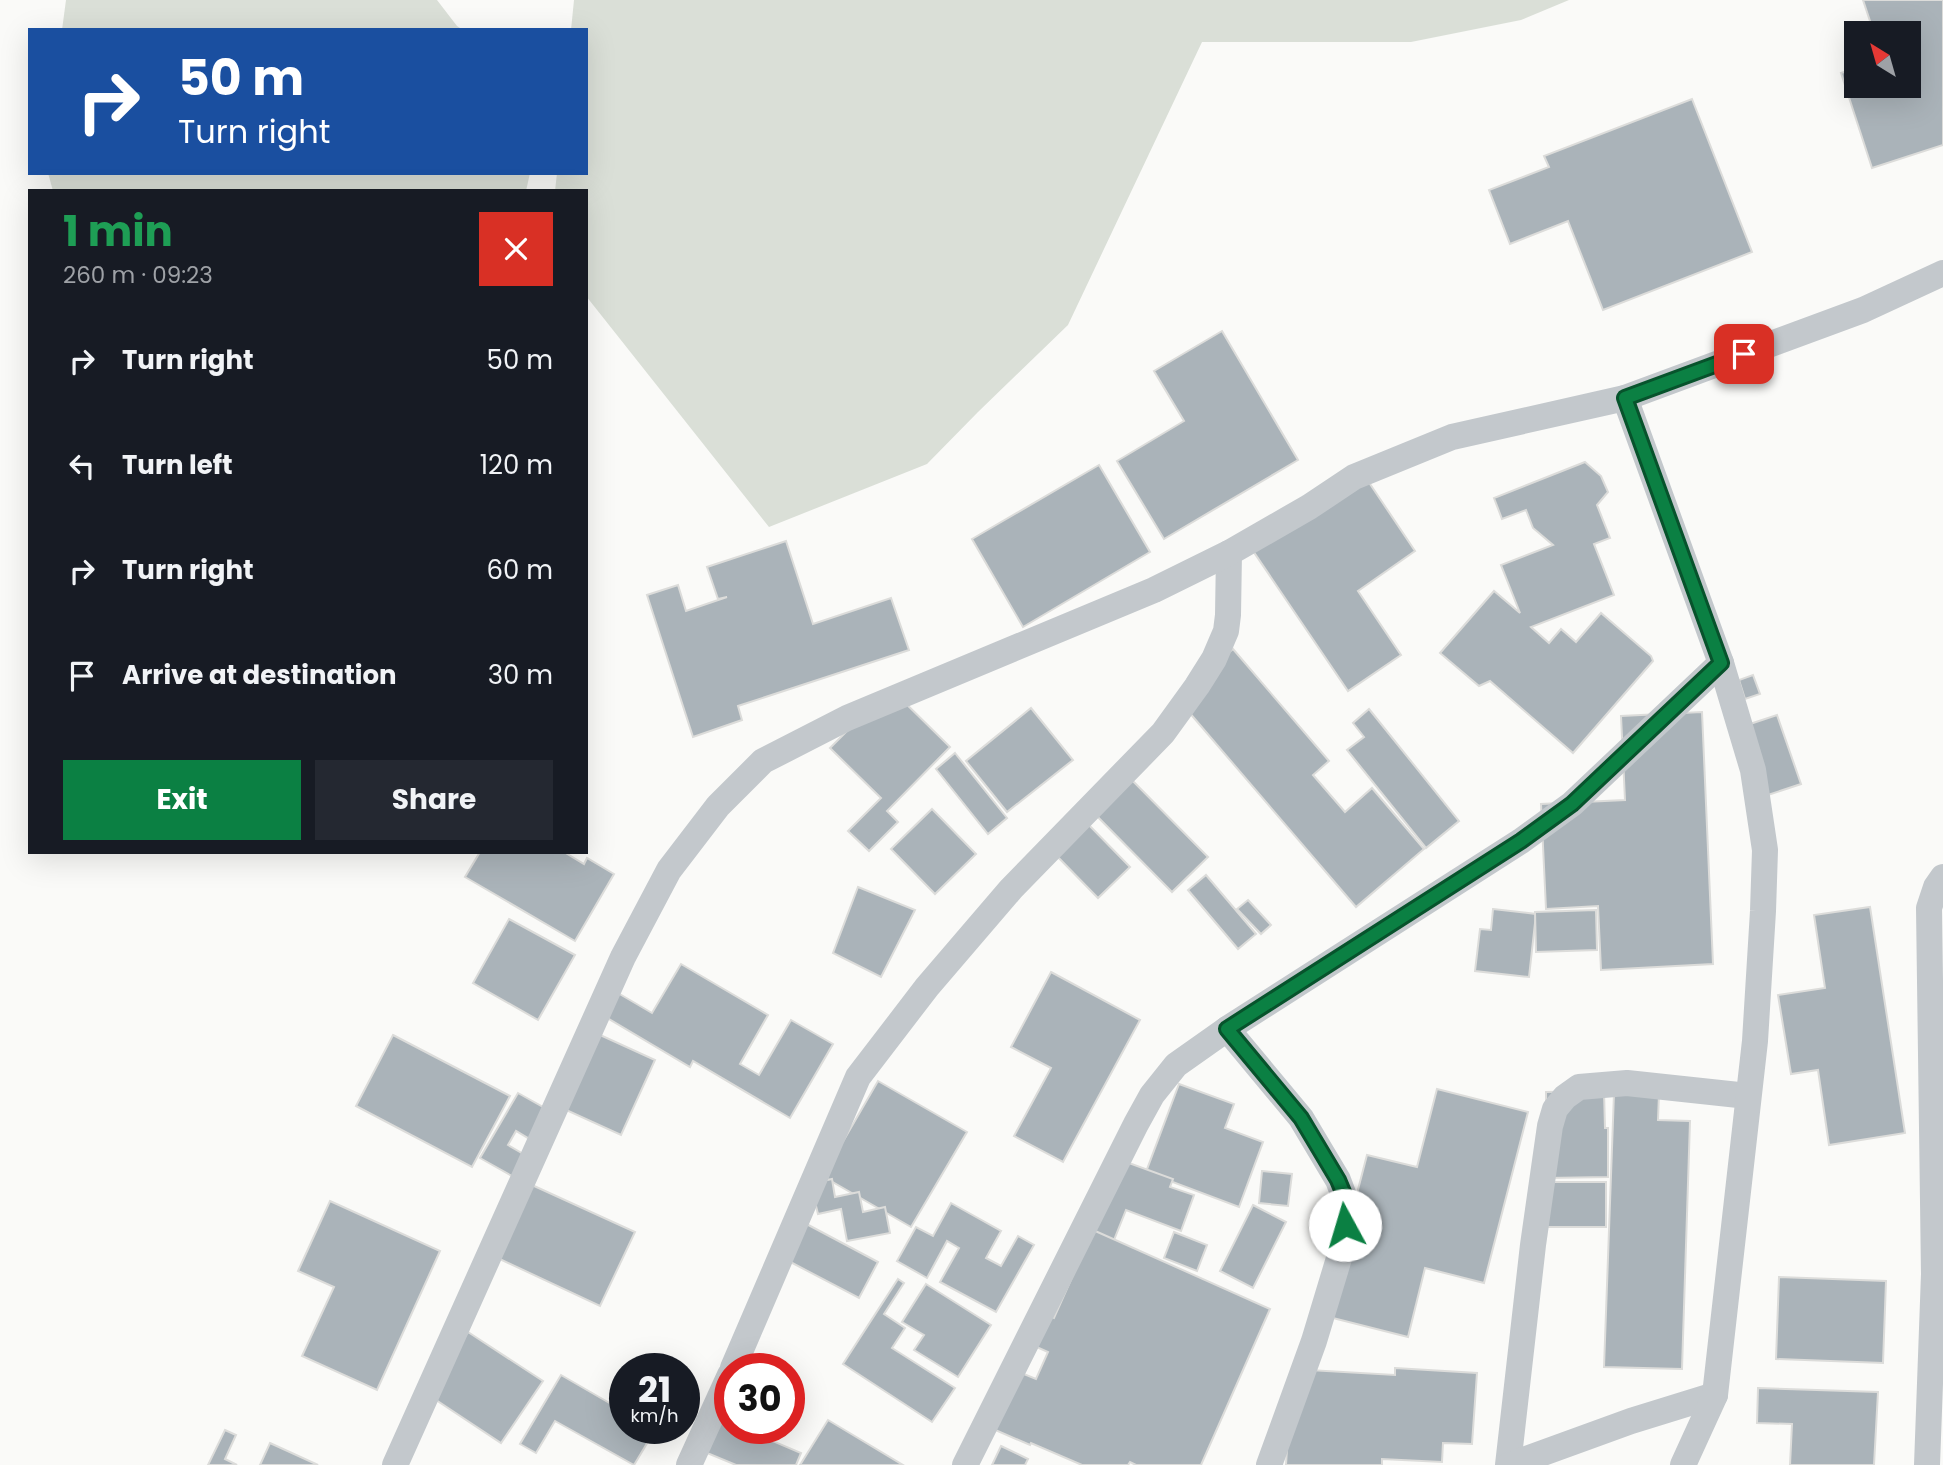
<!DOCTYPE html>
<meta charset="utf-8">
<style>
:root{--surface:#171b24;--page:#242831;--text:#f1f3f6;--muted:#9ea1a6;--accent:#0b8043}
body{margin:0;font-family:Poppins,sans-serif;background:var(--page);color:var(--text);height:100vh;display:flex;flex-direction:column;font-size:26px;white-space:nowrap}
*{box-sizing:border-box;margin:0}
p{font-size:23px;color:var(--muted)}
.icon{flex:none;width:38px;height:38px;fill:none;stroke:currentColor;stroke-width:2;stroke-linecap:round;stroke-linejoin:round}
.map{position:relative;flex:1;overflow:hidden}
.sheet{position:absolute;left:28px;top:189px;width:560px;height:665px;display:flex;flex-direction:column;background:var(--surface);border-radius:0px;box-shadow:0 7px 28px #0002}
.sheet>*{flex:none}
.hud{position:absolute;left:28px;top:28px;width:560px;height:147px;border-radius:0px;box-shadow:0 7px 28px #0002;background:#1a4fa0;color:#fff;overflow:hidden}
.needle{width:46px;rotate:323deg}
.controls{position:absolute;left:1844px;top:21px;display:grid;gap:14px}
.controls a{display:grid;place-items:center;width:77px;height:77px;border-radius:0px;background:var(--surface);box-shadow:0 7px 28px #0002;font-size:35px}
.speed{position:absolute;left:609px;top:1353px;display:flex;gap:14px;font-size:35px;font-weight:700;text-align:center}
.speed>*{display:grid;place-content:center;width:91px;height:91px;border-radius:50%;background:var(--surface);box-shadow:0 7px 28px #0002;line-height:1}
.speed small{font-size:18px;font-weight:400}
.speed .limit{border:10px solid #d22;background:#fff;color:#111}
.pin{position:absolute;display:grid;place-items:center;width:60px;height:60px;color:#fff;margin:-30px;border-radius:14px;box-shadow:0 4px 10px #0006}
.me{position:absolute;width:77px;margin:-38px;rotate:354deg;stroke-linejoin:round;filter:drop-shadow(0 0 5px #0008)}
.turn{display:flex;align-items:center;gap:24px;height:147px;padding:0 35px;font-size:32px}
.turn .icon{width:91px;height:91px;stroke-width:2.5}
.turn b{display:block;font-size:49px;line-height:60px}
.round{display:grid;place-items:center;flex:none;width:74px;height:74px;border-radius:0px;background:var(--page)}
.headline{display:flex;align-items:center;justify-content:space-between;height:119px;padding:0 35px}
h1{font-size:42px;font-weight:700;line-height:52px;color:#1e9e55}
.cta{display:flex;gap:14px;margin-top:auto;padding:14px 35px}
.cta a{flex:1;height:80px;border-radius:0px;background:var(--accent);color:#fff;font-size:28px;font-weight:700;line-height:80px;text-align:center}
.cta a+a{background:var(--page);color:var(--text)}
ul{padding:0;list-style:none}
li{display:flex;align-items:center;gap:21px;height:105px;padding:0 35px}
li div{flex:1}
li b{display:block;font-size:26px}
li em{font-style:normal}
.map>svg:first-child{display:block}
</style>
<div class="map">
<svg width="1943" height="1465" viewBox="0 0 1943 1465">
<rect width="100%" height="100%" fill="#fafaf8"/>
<g fill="#dadfd7">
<polygon points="66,0 437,0 457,26 463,30 62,30"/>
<polygon points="574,0 1569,0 1521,20 1411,42 1202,42 1068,325 978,412 927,464 769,527 586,296 586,191 555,191 557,173 586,173 586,30 571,30"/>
<polygon points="48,173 530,173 526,191 53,191"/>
</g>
<g fill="#aab3b9" stroke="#dcdcda" stroke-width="2">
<polygon points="1863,0 1943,0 1943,145 1872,168 1841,73 1857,68 1857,86 1909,86 1909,33 1874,33"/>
<polygon points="1692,99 1752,252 1603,310 1568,221 1510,244 1489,190 1549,167 1544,156"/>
<polygon points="1222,331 1298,460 1164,539 1117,461 1184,421 1154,371"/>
<polygon points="1585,462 1601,476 1608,492 1597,505 1610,538 1594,544 1614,595 1531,627 1549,643 1561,629 1576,642 1601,613 1651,656 1653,661 1573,753 1490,681 1479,686 1440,653 1494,591 1520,613 1501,565 1553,545 1533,528 1526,510 1502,519 1494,498"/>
<polygon points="1099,465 1150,552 1023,627 972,539"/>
<polygon points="1366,478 1415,551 1358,591 1401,655 1348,691 1247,542"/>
<polygon points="786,541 813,624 891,598 909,650 738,706 742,720 693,737 647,595 678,585 686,611 727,597 718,599 707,567"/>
<polygon points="1233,649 1329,761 1313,775 1345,812 1372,788 1424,849 1356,907 1176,697"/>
<polygon points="1753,675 1760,694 1745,699 1739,680"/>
<polygon points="890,688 950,747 887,811 898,822 869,851 848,831 881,798 830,748"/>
<polygon points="1031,708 1073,760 1007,812 966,761"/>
<polygon points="1369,709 1459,821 1426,848 1347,750 1364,737 1353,723"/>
<polygon points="1702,712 1713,964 1601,970 1598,906 1546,909 1541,804 1625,800 1621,716"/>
<polygon points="1777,715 1801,784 1768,795 1744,726"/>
<polygon points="955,753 1007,818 988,834 936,769"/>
<polygon points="1118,766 1208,857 1172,892 1082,801"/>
<polygon points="932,809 976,854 935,894 891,849"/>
<polygon points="1083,819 1130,867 1098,898 1051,850"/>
<polygon points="480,852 564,852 584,864 587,858 614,874 575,941 465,877"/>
<polygon points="1206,875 1256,934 1238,949 1188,890"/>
<polygon points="858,887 915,910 881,977 833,953"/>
<polygon points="1248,900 1271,925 1261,934 1237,909"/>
<polygon points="1870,907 1905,1133 1829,1145 1818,1070 1791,1074 1778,995 1825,988 1814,915"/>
<polygon points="1493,909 1536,914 1529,977 1475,971 1480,929 1491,930"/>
<polygon points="1596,910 1597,950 1536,952 1535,912"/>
<polygon points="509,919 575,955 538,1020 473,983"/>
<polygon points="681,964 768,1015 740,1064 759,1075 791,1020 833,1044 790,1118 693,1061 690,1067 592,1009 606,986 652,1013"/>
<polygon points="1051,972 1140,1020 1063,1162 1014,1136 1051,1068 1011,1047"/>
<polygon points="587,1029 655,1060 621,1135 553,1104"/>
<polygon points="393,1035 510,1096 472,1167 356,1106"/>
<polygon points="878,1081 967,1132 911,1227 817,1173 841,1145"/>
<polygon points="1179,1084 1234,1104 1225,1128 1263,1142 1239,1207 1146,1172"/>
<polygon points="1437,1089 1528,1112 1484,1283 1425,1268 1408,1337 1325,1316 1367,1155 1417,1167"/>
<polygon points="1604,1091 1605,1128 1608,1128 1608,1177 1547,1178 1546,1092"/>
<polygon points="518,1093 550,1111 533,1141 516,1131 508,1145 532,1159 519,1180 480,1158"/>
<polygon points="1614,1093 1659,1094 1658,1120 1690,1121 1682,1369 1604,1367"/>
<polygon points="1118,1159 1173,1179 1170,1187 1194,1195 1181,1231 1126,1210 1114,1240 1091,1232"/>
<polygon points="1262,1171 1292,1174 1288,1206 1259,1203"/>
<polygon points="832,1179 835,1197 859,1192 863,1212 885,1207 890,1233 847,1241 841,1209 818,1214 814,1198 808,1184"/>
<polygon points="521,1180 635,1232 600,1306 487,1253"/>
<polygon points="1537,1182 1606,1182 1606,1227 1536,1227"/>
<polygon points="330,1201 440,1251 377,1390 302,1356 334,1287 298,1271"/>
<polygon points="951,1203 1001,1231 986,1258 1001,1266 1018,1236 1034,1245 996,1312 940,1282 959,1248 947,1241 927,1278 897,1261 916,1227 933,1236"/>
<polygon points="1253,1205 1286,1222 1253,1288 1220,1271"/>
<polygon points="799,1220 878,1262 859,1298 779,1256"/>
<polygon points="1093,1230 1270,1309 1201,1465 1136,1465 1130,1462 1128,1465 1082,1465 1031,1443 1030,1445 993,1429 1019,1372 1036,1379 1048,1352 1023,1341 1036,1310 1054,1318"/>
<polygon points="1174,1232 1207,1245 1197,1271 1164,1258"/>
<polygon points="1779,1277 1886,1281 1883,1363 1776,1359"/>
<polygon points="898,1279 904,1283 884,1314 905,1328 892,1348 955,1388 932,1422 843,1364"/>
<polygon points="926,1284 991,1325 958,1377 914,1350 924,1335 902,1322"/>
<polygon points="468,1332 543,1381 501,1443 427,1394"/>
<polygon points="1395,1368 1477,1373 1472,1444 1443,1443 1442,1462 1382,1459 1382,1465 1286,1465 1292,1369 1395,1375"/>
<polygon points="561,1375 625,1412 625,1428 652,1428 655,1430 634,1465 555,1421 536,1453 520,1444"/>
<polygon points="1758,1388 1878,1392 1874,1465 1790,1465 1792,1424 1757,1423"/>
<polygon points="709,1414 730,1423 730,1428 742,1428 801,1453 796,1465 736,1465 695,1448"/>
<polygon points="828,1420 903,1465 800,1465"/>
<polygon points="225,1430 236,1435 225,1459 237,1465 208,1465"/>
<polygon points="270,1443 318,1465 260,1465"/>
<polygon points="1001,1446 1028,1459 1025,1465 992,1465"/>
</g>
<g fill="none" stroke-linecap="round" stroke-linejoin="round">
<g stroke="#c3c8cc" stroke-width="26">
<polyline points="1227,1029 1301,1118 1338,1180 1347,1204 1343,1245 1314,1341 1269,1465"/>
<polyline points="733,1368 858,1077 927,987 1011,889 1163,733 1197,686 1214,659 1226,631 1228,615 1229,553"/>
<polyline points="395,1465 623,957 669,870 718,806 763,761 847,718 1154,590 1229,553 1309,507 1354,477 1452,437 1625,398 1863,310 1943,273"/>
<polyline points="689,1465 730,1375"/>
<polyline points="965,1465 1136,1124 1152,1095 1176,1065 1227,1029 1521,841 1572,804 1721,663 1625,398"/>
<polyline points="1508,1465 1533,1245 1550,1126 1555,1109 1565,1097 1579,1087 1627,1083 1748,1096"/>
<polyline points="1510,1465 1631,1421 1715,1395"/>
<polyline points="1683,1465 1715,1395 1755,1041 1763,911 1765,850 1753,770 1721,663"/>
<polyline points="1927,1465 1934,1274 1929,908 1936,887 1943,877"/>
</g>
</g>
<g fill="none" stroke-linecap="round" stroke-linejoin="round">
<defs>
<polyline id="route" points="1345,1225 1348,1204 1338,1180 1301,1118 1227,1029 1521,841 1572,804 1721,663 1625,398 1744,354"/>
</defs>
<use href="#route" stroke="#07532c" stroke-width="18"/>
<use href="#route" stroke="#0b8043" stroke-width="12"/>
</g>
</svg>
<div class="controls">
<a><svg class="needle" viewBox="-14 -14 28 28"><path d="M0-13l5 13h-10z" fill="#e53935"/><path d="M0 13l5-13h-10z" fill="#9ea1a6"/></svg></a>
</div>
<div class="speed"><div>21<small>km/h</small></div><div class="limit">30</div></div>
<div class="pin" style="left:1744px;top:354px;background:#d93025"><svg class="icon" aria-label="arrive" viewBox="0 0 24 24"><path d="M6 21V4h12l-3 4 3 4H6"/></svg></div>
<svg class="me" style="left:1345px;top:1225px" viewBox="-20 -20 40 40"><circle r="19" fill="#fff"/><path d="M0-13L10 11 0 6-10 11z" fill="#0b8043"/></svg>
<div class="hud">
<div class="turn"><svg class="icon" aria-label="right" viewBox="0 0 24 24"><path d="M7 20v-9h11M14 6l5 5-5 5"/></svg><div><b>50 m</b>Turn right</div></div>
</div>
<section class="sheet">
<div class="headline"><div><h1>1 min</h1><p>260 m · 09:23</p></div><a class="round" style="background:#d93025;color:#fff"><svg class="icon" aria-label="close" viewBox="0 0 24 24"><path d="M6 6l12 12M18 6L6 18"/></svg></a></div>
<ul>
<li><svg class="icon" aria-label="right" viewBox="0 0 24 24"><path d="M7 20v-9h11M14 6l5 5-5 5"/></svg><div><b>Turn right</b></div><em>50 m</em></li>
<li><svg class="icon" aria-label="left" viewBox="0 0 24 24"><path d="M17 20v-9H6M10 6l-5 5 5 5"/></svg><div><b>Turn left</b></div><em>120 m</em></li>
<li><svg class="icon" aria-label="right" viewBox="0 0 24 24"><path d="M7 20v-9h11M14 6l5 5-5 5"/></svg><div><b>Turn right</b></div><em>60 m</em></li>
<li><svg class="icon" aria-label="arrive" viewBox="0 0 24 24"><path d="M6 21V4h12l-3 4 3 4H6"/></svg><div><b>Arrive at destination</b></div><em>30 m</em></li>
</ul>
<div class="cta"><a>Exit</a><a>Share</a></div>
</section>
</div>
